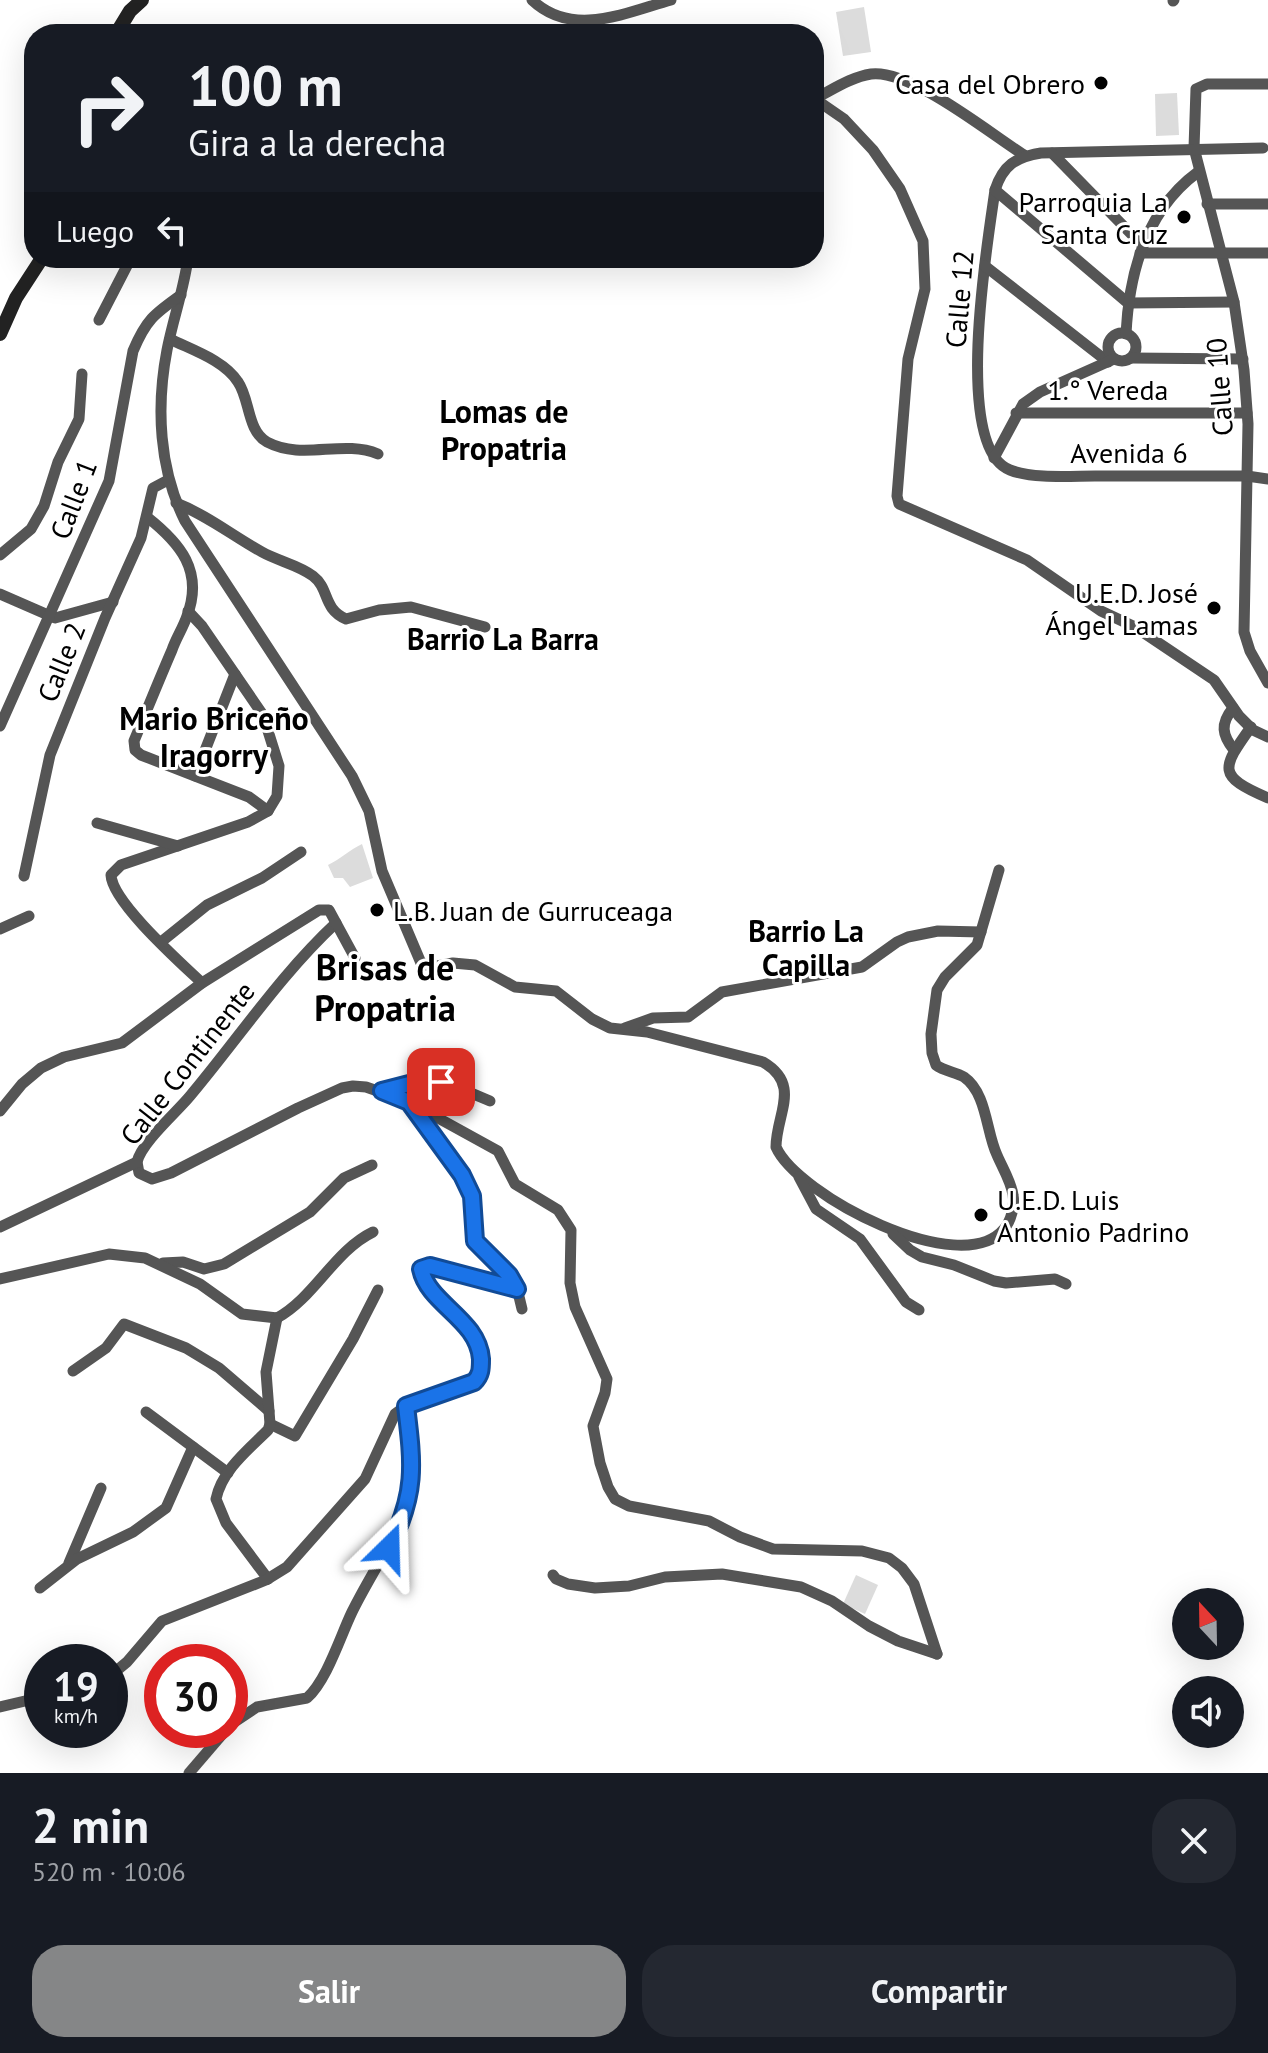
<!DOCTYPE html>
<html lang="es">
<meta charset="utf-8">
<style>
:root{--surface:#171b24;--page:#242831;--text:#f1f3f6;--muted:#9ea1a6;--accent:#858687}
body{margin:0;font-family:"PT Sans",sans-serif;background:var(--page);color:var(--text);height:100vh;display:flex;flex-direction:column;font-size:30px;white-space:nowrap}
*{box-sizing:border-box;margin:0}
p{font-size:26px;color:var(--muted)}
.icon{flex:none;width:44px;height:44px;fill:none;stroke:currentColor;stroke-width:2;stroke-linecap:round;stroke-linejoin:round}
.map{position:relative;height:1773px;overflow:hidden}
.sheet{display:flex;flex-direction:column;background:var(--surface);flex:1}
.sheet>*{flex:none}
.hud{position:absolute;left:24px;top:24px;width:800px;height:244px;border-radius:32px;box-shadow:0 8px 32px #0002;background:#171b24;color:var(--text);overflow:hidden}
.needle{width:52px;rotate:338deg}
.controls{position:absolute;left:1172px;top:1588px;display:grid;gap:16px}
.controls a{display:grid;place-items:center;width:72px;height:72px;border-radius:50%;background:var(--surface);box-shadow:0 8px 32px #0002;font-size:40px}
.speed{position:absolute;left:24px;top:1644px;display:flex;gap:16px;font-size:40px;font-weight:700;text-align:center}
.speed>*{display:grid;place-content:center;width:104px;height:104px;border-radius:50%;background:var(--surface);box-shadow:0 8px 32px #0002;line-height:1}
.speed small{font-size:20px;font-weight:400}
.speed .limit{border:12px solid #d22;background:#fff;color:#111}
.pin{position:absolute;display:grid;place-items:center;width:68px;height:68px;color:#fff;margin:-34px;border-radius:16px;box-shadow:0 4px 12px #0006}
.me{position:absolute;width:88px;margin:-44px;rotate:22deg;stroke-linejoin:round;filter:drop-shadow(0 0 6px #0008)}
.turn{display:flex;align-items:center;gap:28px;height:168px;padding:0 32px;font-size:36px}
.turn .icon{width:104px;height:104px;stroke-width:2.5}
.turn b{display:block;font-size:56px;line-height:68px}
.then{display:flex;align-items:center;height:76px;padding:0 32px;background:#0003;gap:16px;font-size:30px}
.round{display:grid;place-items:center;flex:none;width:84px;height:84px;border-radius:32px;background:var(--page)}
.headline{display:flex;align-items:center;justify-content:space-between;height:136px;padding:0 32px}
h1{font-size:48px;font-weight:700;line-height:60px}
.cta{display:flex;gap:16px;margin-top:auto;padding:16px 32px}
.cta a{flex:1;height:92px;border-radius:32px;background:var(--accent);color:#fff;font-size:32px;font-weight:700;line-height:92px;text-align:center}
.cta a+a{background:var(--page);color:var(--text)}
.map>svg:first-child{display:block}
</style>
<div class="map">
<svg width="1268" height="1773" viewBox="0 0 1268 1773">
<rect width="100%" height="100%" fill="#fff"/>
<g fill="#dcdcdc">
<polygon points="864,7 871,52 843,56 836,12"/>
<polygon points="1177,93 1179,135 1156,136 1155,94"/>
<path d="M362,844L373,878L350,887L343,878H334L328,865C341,859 349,850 362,844Z"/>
<polygon points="856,1575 878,1585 865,1614 843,1604"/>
</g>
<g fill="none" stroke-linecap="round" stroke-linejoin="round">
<g stroke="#555" stroke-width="11">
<path d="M532,0C572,38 625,13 671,0"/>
<polyline points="1173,1 1174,0"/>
<polyline points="1268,84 1207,84 1196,89 1194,148 1234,302 1244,370 1248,424 1244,632 1250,651 1268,683"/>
<path d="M814,99C832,90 851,77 871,74C911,69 989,133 1024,155"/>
<polyline points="815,99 844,119 873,150 900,189 923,241 925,289 908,359 897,496 899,504 1027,560 1101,611 1135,627 1214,680 1239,716 1253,730 1268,737"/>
<path d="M1263,148L1041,153C1016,157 1003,165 995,190C988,240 952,448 1010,470C1033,479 1071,476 1095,476C1146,476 1197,476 1247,476L1268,479"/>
<polyline points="1052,153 1143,246"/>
<polyline points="995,190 1128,303 1234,302"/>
<polyline points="1207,204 1268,204"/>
<polyline points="1140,253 1268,253"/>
<path d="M188,258C184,289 173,319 167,350C156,407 159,469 185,521L352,776L369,811L382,871L421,963L432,967L453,963L475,965L515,987L556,991L592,1019L610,1028L647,1032L763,1062C802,1085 776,1114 776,1147C797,1195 961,1281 1004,1229C1011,1221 1015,1206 1013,1195C1011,1181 1002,1167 997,1155C986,1132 987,1093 964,1077C955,1072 944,1071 936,1065L932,1053L931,1034L937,990L945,977L977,945L999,870"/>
<polyline points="985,266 1108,362"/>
<polyline points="99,320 131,258"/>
<circle cx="1122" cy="347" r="14"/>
<path d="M1126,334C1129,273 1146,210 1198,172"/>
<path d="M170,339C192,350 224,360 238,382C250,399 247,431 267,442C303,461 342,439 378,454"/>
<polyline points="1131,358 1243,359"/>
<polyline points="1016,413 1247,413"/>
<polyline points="994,458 1023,404 1040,392 1114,359"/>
<path d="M176,503C207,515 233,536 262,552C278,561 299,565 313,576C330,589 322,608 346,619L379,610L411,607L485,627"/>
<path d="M147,517C180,543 204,571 187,616C183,628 176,638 172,650C159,680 147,710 134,741L135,750L141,755L249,797L268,811"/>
<polyline points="0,555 31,529 44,506 58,462 79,419 82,374"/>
<polyline points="0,594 55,618 113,602"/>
<path d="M188,611L202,626L263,715L279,766L277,796L268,811L248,822L121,865L111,875C112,902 181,963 202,983"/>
<path d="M1233,708C1220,724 1222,735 1234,750"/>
<path d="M0,726L109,481L133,351C146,320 154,314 181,295"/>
<path d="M1251,727C1221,769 1217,776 1268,798"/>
<polyline points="195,776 235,674"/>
<polyline points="97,823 178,846"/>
<polyline points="24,876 50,755 105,618 141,538 153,488 168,480"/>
<path d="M336,923C281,974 238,1039 190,1096C176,1113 142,1142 137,1162L139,1173L152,1179L171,1173L298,1108L342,1088L353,1086L366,1087L409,1102L498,1151L515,1184L558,1210L571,1230L570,1283L575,1307L607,1379L605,1393L593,1426L600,1463L608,1487L615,1499L629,1506L709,1521L740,1537L773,1549L862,1551L889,1558L902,1568L914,1584L937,1654"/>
<polyline points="0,929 29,916"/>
<polyline points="161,942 207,905 262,878 301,852"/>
<polyline points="625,1028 653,1018 688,1017 722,992 862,967 897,942 908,937 938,931 981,932"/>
<path d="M383,1091C436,1076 440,1080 490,1101"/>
<polyline points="412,1105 462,1175 472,1196 475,1241 516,1284 522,1309"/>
<polyline points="0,1111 22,1084 41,1068 64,1057 122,1043 202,983 319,910 329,910 355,958"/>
<polyline points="799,1177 816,1209 860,1239 906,1302 919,1310"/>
<polyline points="0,1227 137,1162"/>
<polyline points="893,1234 910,1250 922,1257 954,1265 994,1281 1006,1283 1055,1279 1066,1284"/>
<polyline points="163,1263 183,1262 204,1269 224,1264 310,1212 344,1178 372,1165"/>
<polyline points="0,1279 109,1254 145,1258 200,1284 242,1314 277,1318"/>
<path d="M277,1318C315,1297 334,1251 373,1232"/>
<polyline points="73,1371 106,1348 124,1324 186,1348 219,1368 269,1411"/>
<polyline points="146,1412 228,1473"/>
<polyline points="270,1424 295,1436 353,1339 378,1290"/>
<polyline points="69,1563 101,1488"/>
<polyline points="553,1575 556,1579 568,1584 595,1588 629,1586 665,1577 722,1574 801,1587 832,1601 869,1626 898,1641 937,1654"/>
<path d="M268,1579L226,1523L216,1499C222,1470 248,1450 268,1430L270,1424L266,1372L277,1318"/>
<polyline points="40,1588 77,1559 133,1532 166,1508 193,1447"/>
<path d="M110,1676L127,1662L162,1621L266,1580L287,1567L365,1479L395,1414L406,1406L465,1387L479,1377C489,1335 449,1310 426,1281L421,1272L423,1267L430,1266L517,1289"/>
<polyline points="0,1707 42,1697"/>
<path d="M230,1725L257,1707L307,1698C327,1680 340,1637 352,1612C372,1571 399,1536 410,1491C417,1465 409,1433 406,1406"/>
<polyline points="189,1773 226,1730"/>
</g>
<g stroke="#222" stroke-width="14">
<polyline points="116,34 130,11 142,0"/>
<polyline points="0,334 16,298 42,258"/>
</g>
</g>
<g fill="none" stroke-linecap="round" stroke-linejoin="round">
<defs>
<path id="route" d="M389,1548C417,1493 413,1464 406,1406L474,1382C481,1375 481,1369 481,1359C478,1319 428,1304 421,1269L430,1266L517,1289L509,1275L475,1241L472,1196L462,1175L409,1102L382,1091L417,1082H441"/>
</defs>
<use href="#route" stroke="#114b97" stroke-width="20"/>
<use href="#route" stroke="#1a73e8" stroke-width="14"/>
</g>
<g fill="#000" stroke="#fff" stroke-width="3">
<circle cx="1101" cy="83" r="8"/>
<circle cx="1184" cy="217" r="8"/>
<circle cx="1214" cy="608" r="8"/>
<circle cx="377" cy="910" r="8"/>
<circle cx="981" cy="1215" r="8"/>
</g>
<g text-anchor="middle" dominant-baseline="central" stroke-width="6" stroke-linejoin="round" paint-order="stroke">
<g font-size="28" fill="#000" stroke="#fff" text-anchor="end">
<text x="1085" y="83">Casa del Obrero</text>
<text x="1168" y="201">Parroquia La<tspan x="1168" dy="32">Santa Cruz</tspan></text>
<text x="1198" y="592">U.E.D. José<tspan x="1198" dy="32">Ángel Lamas</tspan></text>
<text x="393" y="910" text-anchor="start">L.B. Juan de Gurruceaga</text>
<text x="997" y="1199" text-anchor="start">U.E.D. Luis<tspan x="997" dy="32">Antonio Padrino</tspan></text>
</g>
<g font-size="28" fill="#000" stroke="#fff">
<text transform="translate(959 299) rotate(-85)">Calle 12</text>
<text transform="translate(1219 387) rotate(-94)">Calle 10</text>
<text x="1108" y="389">1.° Vereda</text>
<text x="1129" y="452">Avenida 6</text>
<text transform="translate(73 499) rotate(-69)">Calle 1</text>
<text transform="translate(61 662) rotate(-68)">Calle 2</text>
<text transform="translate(187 1063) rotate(-52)">Calle Continente</text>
</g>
<g font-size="30" font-weight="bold" fill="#000" stroke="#fff">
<text x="503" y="638">Barrio La Barra</text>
<text x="806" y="930">Barrio La<tspan x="806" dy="34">Capilla</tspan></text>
</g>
<g font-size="32" font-weight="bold" fill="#000" stroke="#fff">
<text x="504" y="411">Lomas de<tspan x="504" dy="37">Propatria</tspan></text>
<text x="214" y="718">Mario Briceño<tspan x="214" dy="37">Iragorry</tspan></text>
</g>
<g font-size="36" font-weight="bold" fill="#000" stroke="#fff">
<text x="385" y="966">Brisas de<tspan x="385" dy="41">Propatria</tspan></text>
</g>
</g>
</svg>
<div class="controls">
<a><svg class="needle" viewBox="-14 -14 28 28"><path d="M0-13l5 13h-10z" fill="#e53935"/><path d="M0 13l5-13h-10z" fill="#9ea1a6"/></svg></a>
<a><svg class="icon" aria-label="sound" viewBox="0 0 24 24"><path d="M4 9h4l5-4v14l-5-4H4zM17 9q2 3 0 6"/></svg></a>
</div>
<div class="speed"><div>19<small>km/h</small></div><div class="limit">30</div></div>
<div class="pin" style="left:441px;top:1082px;background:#d93025"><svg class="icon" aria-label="arrive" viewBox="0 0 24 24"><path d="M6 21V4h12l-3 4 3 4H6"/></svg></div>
<svg class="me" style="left:389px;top:1548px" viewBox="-20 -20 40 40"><path d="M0-17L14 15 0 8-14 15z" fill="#1a73e8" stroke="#fff" stroke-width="4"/></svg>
<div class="hud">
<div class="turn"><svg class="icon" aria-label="right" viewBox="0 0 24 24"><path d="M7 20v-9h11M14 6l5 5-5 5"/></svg><div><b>100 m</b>Gira a la derecha</div></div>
<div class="then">Luego<svg class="icon" aria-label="left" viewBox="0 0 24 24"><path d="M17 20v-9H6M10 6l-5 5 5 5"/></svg></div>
</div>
</div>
<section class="sheet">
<div class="headline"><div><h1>2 min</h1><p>520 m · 10:06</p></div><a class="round"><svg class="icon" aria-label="close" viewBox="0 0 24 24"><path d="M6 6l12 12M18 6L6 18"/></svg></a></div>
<div class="cta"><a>Salir</a><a>Compartir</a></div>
</section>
